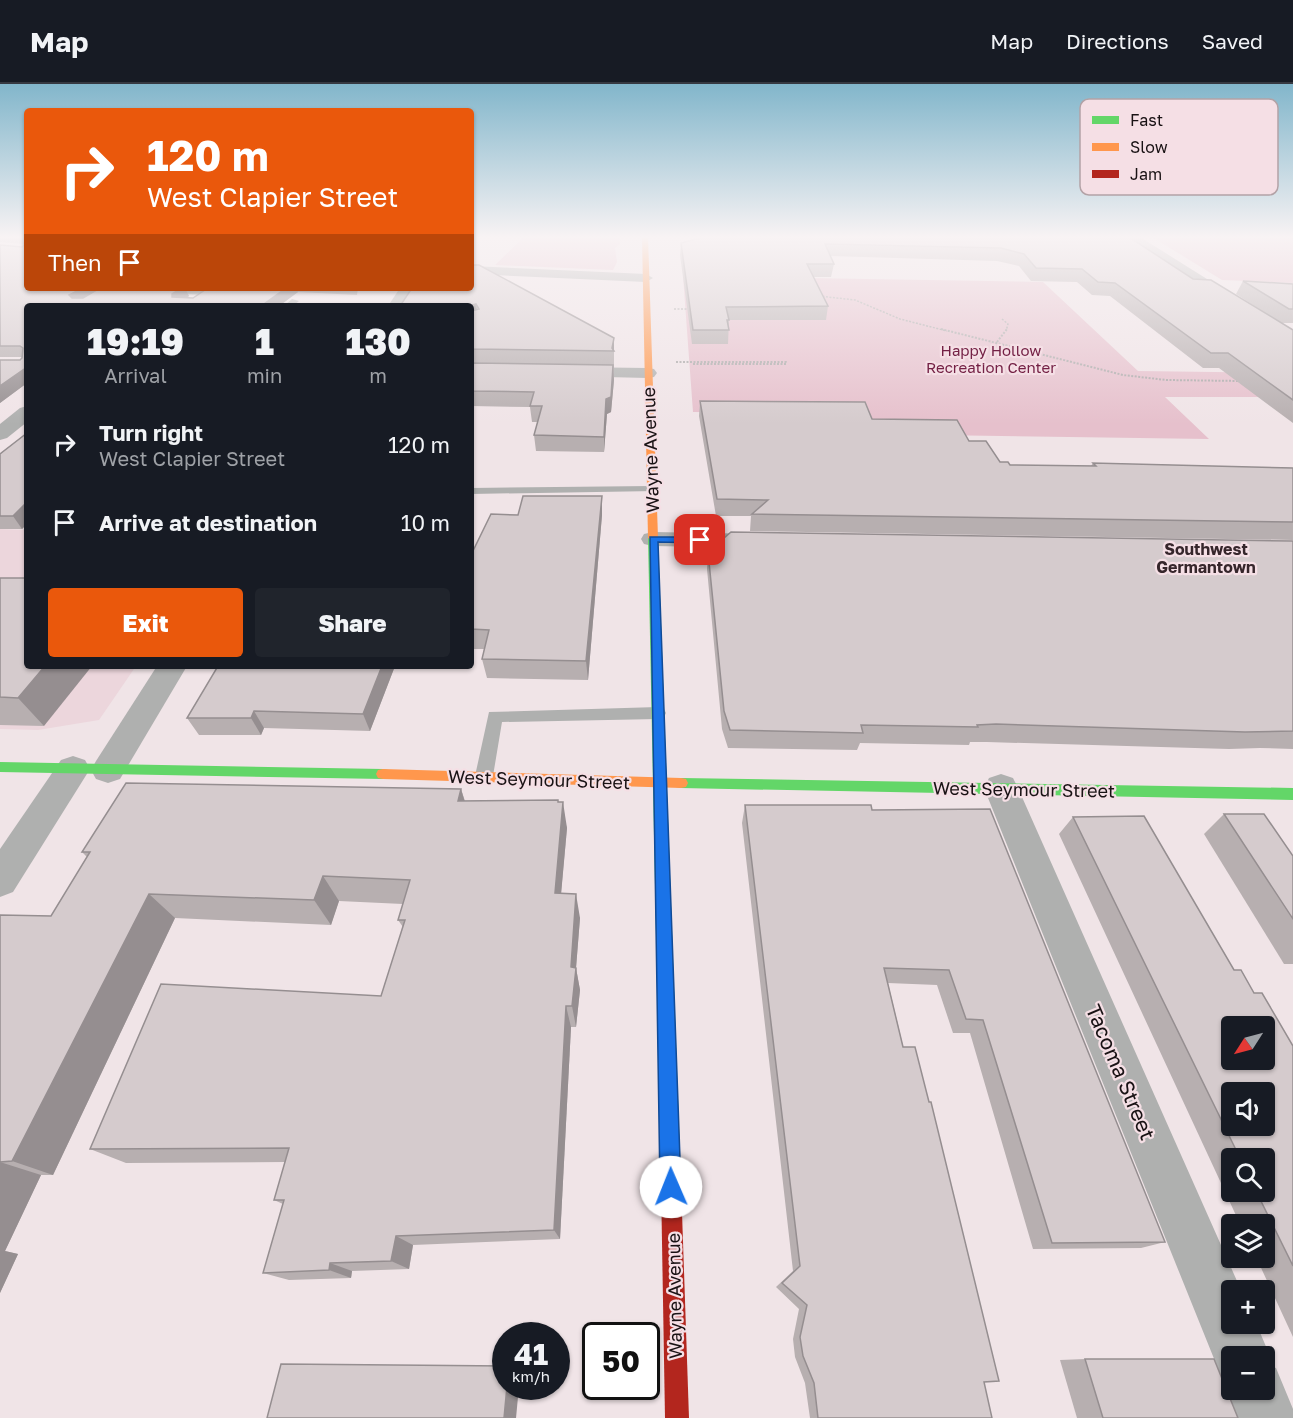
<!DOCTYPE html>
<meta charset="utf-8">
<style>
:root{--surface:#171b24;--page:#20242c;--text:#f1f3f6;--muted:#9ea1a6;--line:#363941;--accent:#ea580c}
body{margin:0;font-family:"Golos Text",sans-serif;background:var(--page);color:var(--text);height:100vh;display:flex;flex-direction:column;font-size:22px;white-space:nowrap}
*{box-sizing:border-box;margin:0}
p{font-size:20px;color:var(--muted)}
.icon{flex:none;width:33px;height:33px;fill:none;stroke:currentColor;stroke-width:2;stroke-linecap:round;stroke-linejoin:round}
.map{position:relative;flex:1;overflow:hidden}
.drawer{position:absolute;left:24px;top:219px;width:450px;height:366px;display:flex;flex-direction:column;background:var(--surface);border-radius:6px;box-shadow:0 2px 4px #0004}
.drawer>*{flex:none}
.top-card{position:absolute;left:24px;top:24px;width:450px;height:183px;border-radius:6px;box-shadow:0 2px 4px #0004;background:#ea580c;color:#fff;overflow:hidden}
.needle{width:39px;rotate:234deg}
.controls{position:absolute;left:1221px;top:932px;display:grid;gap:12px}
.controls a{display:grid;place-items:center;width:54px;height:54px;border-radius:6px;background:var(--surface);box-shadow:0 2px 4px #0004;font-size:30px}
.speed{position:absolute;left:492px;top:1238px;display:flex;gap:12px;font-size:30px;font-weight:700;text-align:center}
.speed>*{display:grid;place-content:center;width:78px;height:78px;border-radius:50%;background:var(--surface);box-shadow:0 2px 4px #0004;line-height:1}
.speed small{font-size:15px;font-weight:400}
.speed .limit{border:3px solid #111;border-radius:9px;background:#fff;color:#111}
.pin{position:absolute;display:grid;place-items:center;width:51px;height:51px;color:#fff;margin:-26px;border-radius:12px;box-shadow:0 3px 9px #0006}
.me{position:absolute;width:66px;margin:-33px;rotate:359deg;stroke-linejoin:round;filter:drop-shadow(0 0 4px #0008)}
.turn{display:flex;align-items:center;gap:21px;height:126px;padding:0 24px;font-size:27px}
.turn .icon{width:78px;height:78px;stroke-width:2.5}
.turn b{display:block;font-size:42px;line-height:51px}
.then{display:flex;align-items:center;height:57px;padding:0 24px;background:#0003;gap:12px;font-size:22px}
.eta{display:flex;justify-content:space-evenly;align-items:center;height:102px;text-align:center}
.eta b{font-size:36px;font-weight:800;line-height:42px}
.action{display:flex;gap:12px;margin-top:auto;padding:12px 24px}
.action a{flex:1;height:69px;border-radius:6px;background:var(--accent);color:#fff;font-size:24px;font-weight:800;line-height:69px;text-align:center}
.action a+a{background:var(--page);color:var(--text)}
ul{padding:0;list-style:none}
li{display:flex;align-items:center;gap:18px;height:78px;padding:0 24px}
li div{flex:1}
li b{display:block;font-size:22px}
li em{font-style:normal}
header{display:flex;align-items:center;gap:36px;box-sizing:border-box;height:84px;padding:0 30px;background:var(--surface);border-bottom:2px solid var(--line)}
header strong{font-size:28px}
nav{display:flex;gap:33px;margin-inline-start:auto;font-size:21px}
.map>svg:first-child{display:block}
</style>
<header>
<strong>Map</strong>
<nav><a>Map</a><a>Directions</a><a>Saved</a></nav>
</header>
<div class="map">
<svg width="1293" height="1334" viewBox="0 0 1293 1334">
<rect width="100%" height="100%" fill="#f0e4e7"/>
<polygon fill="#ecd6dc" points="0,445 27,446 27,582 136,582 99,636 38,646 0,645"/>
<g fill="#e6c0cc">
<polygon points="524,153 620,153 620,160 615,164 617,178 613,186 495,181"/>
<polygon points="1152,153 1293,153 1293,199 1222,196"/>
<polygon points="683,192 1043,198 1138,287 1293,289 1291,313 1165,313 1209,355 868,350 860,330 693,328"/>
</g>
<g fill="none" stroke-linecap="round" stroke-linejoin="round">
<g stroke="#aba9a9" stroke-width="1.5" stroke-dasharray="2 1.5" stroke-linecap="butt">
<polyline points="819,212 855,216 900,235 947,247"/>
<polyline points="674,225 691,225"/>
<polyline points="1002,235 1008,240 1006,247"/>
</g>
<g stroke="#aba9a9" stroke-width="2" stroke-dasharray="2 1.5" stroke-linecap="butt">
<polyline points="941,245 1123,291 1166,296 1241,297"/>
<polyline points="997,258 1007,245"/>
<polyline points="676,278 786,278 786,280 692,280"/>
</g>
<g fill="#afb0af" fill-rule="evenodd">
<polygon points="164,205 207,207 211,209 207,211 161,209"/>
<polygon points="292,215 299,217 293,222 284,222"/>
<polygon points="652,402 656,403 656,407 471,410 471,404"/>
<polygon points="658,623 664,625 666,629 664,633 658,635 502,638 493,692 490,697 484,699 478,697 475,692 489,628"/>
</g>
<g fill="#afb0af" fill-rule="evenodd">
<polygon points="1125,153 1140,153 1293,249 1293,261 1287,260"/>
<polygon points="471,182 646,190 653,194 646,198 471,190"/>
<polygon points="400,204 414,204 404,222 388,222"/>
<polygon points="569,283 648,284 654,285 657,289 654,293 648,294 563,292 560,288 563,284"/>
<polygon points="27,322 27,338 7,354 0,356 0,340 20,324"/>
<polygon points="653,448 765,450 774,452 777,457 774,462 765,464 653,462 644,460 641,455 644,450"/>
<polygon points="157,582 187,582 120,695 108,699 96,695 91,686 96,677"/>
<polygon points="73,672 85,676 90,685 13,808 0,813 0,765 61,676"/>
<path d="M1001,690L1013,694L1018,704L1241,1206H1232V1239H1256L1270,1272L1266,1280L1276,1284L1293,1325V1334H1237L1226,1305L1229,1296L1221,1292L984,704L989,694ZM1232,1272H1264V1305H1232Z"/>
</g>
<g fill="#63d668" fill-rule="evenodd">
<polygon points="653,451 658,454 681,1099 678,1106 671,1109 664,1106 661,1099 648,454"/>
<polygon points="0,678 383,685 388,686 390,690 388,694 383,695 0,688"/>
<polygon points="681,694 1293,704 1293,716 681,704 676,703 674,699 676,695"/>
</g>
<g fill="#ff974d" fill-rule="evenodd">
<polygon points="642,153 648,153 658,454 653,457 648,454"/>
<polygon points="383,685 681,694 686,695 688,699 686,703 681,704 383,695 378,694 376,690 378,686"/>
</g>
<polygon fill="#b3261e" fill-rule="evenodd" points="671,1089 678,1092 681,1099 689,1334 665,1334 661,1099 664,1092"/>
</g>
<g fill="#b7afb0" fill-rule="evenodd">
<polygon points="0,153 27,153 27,204 202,204 185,204 189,212 187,214 193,214 208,204 358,204 357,211 298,208 279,222 27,222 27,299 0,319 0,276 20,276 22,273 0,273 0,161 22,163 24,161 24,160 0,158"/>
<polygon points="1129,153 1193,195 1293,246 1293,339 1219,284 1203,284 1110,212 1092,211 1077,198 1031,197 1019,182 997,177 830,172 834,180 831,193 813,193 828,222 826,236 729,236 728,260 692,260 680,171 681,159"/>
<polygon points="1243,197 1293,200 1293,239 1281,239 1236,210"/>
<polygon points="412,204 614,254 614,296 611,328 607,330 604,368 536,367 534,351 538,338 532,338 530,323 471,322 471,222"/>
<polygon points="700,317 872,335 969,357 1000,378 1010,381 1091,382 1093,379 1293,384 1293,456 750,447 751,432 716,432 699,332"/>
<polygon points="27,349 27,440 22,445 0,445 0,370"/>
<polygon points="518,431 602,431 588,596 487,594 482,575 484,565 472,565 471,471"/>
<polygon points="1293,457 1293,665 1260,664 1229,665 987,658 970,658 969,661 860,659 857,666 728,664 722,645 707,485 708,468"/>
<polygon points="0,494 44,642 0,641"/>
<polygon points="218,582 395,582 370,647 264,644 261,651 199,651 187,634"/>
<polygon points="461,705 465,717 558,718 567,744 561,809 580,834 576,884 580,906 576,943 571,943 560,1155 413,1161 409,1185 352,1187 351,1194 289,1196 263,1189 283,1120 274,1116 285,1078 126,1079 90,1065 381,912 403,843 398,836 403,820 339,817 331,841 175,834 53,1091 41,1091 5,1167 18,1170 0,1209 0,831 51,832 87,773 82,768"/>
<polygon points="745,721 872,726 1165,1158 1141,1164 1033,1165 970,949 953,949 937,901 888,899 992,1334 810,1334 805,1299 795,1273 793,1255 799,1225 776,1203 793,1187 742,739"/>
<polygon points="1224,730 1293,772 1293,880 1284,880 1204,750"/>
<path d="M1073,733L1234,886L1254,909L1293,962V1253L1256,1173H1264V1140H1240L1059,750ZM1232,1074H1264V1107H1232Z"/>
<polygon points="1085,1275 1238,1334 1077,1334 1060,1276"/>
</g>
<g fill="#958e90">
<polygon points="83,204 105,204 75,222 69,211"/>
<polygon points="182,204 185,204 189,212 177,220 172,213 172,210"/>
<polygon points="286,204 296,204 298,208 279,222 261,222"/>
<polygon points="476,220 478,234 471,235 471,222"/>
<polygon points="614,254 614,272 614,267 612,264"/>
<polygon points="613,281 614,296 611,328 607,330 604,368 604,353 606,315"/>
<polygon points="27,283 27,299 0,319 0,302"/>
<polygon points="602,412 602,431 588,596 586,577"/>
<polygon points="27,418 27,440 22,445 13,432"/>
<polygon points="45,582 92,582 44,642 18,614"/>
<polygon points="382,582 395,582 370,647 363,630"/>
<polygon points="254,627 264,644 261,651 251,634"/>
<polygon points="461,705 469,732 458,717"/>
<polygon points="563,718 567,744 559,833 555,809"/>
<polygon points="323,792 339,817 331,841 314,816"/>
<polygon points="149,810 175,834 53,1091 12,1077"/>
<polygon points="576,810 580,834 576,884 580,906 576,943 572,922 571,883"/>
<polygon points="566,922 571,943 560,1155 554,1146"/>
<polygon points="0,1078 41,1091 5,1167 18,1170 0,1209"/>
<polygon points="396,1152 413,1161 409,1185 391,1177"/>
<polygon points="330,1179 352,1187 351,1194 329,1186"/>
<polygon points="507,1302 519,1302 516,1334 504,1334"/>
</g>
<g fill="#d5cbcd" stroke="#958e90" stroke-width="1.5" fill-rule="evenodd">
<polygon points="23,153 27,153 27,204 83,204 69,211 72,214 83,214 100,204 182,204 172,210 172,213 193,214 208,204 286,204 261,222 27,222 27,283 0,302 0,276 20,276 22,274 23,264 20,262 0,262 0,161 22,163 24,161"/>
<polygon points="704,153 1129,153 1193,195 1211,196 1293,246 1293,316 1228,269 1211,269 1115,199 1098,198 1082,185 1036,184 1024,170 1001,164 825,160 834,180 807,180 828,222 726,223 729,236 727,236 729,246 693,246 681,159"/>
<polygon points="471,181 479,181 614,254 612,264 614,267 471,265 471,227 479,225 476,220 469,222 400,222 412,204 471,204"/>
<polygon points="1243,197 1293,200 1293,225 1289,225"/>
<polygon points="471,279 613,281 611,313 606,315 604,353 534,351 542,322 530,322 534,308 471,307"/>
<polygon points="700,317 865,318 872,335 957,336 969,357 986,357 1000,378 1008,378 1010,381 1096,382 1093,379 1293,384 1293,438 752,430 768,416 717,415"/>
<polygon points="27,349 27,418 13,432 0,432 0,370"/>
<polygon points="523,412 602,412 586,577 482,575 489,546 471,545 471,471 491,430 518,431"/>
<polygon points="731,448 1293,457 1293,647 1245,648 996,640 977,641 978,643 861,641 863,649 730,646 724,627 708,468"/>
<polygon points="0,494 27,494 27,582 45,582 18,614 0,613"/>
<polygon points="218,582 382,582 363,630 254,627 251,634 187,634"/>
<polygon points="126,699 461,705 458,717 558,716 558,718 563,718 555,809 576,810 571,883 576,884 572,922 566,922 554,1146 396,1152 391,1177 330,1179 329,1186 263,1189 284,1116 274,1116 289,1064 90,1065 161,900 381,912 405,836 398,836 410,796 323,792 314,816 149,810 12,1077 0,1078 0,831 51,832 90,768 82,768"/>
<polygon points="745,721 871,721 872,726 990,725 1165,1158 1052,1159 983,936 966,935 949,886 884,884 903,963 915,963 929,1018 931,1018 999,1297 984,1298 992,1334 818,1334 814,1299 803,1272 800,1253 807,1221 782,1199 800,1182"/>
<polygon points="1224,730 1264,730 1293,772 1293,835"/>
<path d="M1144,732L1234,886H1241L1254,909H1262L1293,962V1182L1256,1107H1264V1074H1240L1073,733ZM1232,942H1264V975H1232ZM1232,1008H1264V1041H1232Z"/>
<polygon points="1085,1275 1214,1275 1238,1334 1103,1334"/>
<polygon points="281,1280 506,1282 506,1302 507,1302 504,1334 267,1334"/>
</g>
<linearGradient id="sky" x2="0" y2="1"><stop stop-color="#82b6cb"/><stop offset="0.45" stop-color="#f8f3f4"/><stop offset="1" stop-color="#f8f3f4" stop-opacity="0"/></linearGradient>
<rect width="1293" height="340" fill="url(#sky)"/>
<polygon fill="#1a73e8" stroke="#114b97" stroke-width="1.5" points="650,453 700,453 706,456 700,459 658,458 681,1103 678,1110 671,1114 663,1110 660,1103"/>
<g text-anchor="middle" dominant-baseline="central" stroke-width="4.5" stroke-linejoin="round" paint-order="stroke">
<g font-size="15" fill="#742145" stroke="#f5dfe5">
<text x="991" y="266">Happy Hollow<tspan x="991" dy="17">Recreation Center</tspan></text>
</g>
<g font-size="16" font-weight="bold" fill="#36262b" stroke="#f5dfe5">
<text x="1206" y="465">Southwest<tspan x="1206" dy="18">Germantown</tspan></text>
</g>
<g font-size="18" fill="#191214" stroke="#f5dfe5">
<text transform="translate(650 366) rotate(-92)">Wayne Avenue</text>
<text transform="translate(539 695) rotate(2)">West Seymour Street</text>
<text transform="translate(1024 705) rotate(1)">West Seymour Street</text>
<text transform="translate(674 1212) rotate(-91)">Wayne Avenue</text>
</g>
<g font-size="21" fill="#191214" stroke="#f5dfe5">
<text transform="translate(1121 988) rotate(67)">Tacoma Street</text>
</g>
</g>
<rect x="1080" y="15" width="198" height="96" rx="9" fill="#f5dfe5" stroke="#b3a2a6" stroke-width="1.5"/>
<rect x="1092" y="32" width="27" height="8" fill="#63d668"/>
<rect x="1092" y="59" width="27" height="8" fill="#ff974d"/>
<rect x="1092" y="86" width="27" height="8" fill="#b3261e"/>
<g font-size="16" fill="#191214">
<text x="1130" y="42">Fast</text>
<text x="1130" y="69">Slow</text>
<text x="1130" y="96">Jam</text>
</g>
</svg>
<div class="controls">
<a><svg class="needle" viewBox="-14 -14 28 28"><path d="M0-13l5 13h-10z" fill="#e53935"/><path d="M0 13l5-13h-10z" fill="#9ea1a6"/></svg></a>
<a><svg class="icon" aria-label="sound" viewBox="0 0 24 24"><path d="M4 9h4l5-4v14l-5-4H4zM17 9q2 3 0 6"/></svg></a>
<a><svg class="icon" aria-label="search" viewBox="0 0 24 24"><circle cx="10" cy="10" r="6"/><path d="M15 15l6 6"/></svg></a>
<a><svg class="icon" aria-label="layers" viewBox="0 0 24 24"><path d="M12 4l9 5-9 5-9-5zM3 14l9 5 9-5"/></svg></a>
<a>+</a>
<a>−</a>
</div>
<div class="speed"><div>41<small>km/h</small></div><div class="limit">50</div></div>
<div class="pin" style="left:700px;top:456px;background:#d93025"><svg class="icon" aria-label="arrive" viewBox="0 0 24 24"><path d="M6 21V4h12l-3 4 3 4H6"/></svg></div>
<svg class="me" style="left:671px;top:1103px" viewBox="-20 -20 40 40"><circle r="19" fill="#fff"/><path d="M0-13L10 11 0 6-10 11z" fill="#1a73e8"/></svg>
<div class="top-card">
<div class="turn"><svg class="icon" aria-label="right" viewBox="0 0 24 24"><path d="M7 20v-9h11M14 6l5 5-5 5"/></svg><div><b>120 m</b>West Clapier Street</div></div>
<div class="then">Then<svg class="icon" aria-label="arrive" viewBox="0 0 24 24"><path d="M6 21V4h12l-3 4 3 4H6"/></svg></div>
</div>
<section class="drawer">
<div class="eta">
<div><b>19:19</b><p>Arrival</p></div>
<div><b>1</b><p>min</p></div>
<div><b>130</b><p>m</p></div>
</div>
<ul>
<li><svg class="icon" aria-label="right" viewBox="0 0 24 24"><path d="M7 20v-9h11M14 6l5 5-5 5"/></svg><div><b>Turn right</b><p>West Clapier Street</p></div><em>120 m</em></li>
<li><svg class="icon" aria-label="arrive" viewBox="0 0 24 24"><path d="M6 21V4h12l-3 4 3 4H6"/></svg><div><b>Arrive at destination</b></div><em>10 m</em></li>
</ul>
<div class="action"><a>Exit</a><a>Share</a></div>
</section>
</div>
